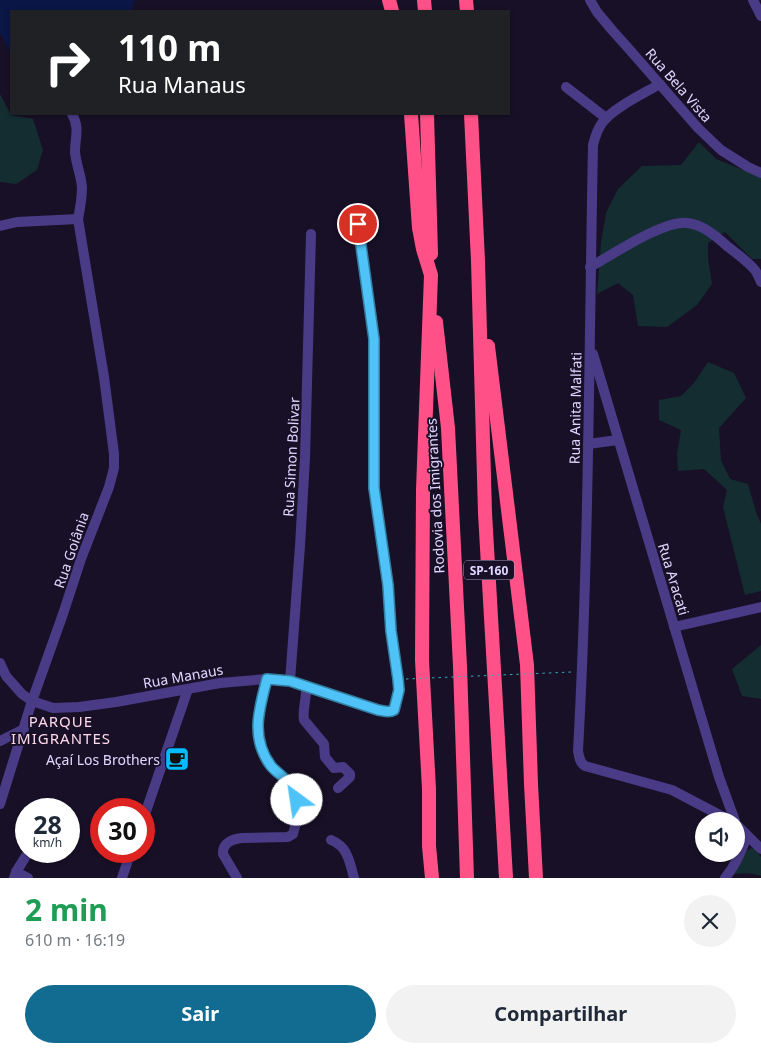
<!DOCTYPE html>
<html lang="pt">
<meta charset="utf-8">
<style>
:root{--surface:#fff;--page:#f2f2f3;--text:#1f2937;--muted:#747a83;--accent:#126b91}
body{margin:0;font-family:"Noto Sans",sans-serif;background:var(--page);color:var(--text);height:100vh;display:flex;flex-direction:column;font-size:19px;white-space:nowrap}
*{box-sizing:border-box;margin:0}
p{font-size:16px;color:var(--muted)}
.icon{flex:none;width:28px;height:28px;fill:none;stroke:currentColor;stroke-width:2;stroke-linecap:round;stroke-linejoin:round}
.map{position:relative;height:878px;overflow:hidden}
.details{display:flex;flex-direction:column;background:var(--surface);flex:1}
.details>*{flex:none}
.guide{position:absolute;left:10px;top:10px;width:500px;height:105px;border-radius:0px;box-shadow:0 1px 4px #0004;background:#202124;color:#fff;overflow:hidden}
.controls{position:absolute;left:695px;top:812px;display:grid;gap:10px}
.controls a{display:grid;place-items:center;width:50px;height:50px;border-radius:50%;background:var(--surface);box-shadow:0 1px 4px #0004;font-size:25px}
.speed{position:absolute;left:15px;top:798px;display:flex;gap:10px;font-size:25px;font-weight:700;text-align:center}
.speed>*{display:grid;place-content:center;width:65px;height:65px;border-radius:50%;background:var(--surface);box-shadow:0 1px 4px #0004;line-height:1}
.speed small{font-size:12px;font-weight:400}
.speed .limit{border:8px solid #d22;background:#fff;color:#111}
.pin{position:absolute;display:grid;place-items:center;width:42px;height:42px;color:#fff;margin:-21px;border:2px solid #fff;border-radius:50%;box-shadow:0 1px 5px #0007}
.me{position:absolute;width:55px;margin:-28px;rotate:329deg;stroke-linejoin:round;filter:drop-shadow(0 0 4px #0008)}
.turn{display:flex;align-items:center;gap:18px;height:105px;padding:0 25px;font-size:22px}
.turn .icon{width:65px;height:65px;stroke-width:2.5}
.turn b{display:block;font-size:35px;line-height:42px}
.round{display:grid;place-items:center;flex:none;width:52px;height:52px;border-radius:26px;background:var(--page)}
.headline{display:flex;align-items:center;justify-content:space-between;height:85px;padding:0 25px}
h1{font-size:30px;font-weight:700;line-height:38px;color:#1e9e55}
.cta{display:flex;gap:10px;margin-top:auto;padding:10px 25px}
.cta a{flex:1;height:58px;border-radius:30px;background:var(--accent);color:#fff;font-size:20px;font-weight:700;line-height:58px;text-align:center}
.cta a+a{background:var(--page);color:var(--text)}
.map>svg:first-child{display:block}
</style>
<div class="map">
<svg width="761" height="878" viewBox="0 0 761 878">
<rect width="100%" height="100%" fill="#181027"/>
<g fill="#132d31">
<polygon points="0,94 11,115 33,119 43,150 37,170 16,184 0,182"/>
<polygon points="699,142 716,159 761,177 761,259 752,259 725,232 708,243 708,258 712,284 697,305 667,327 638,326 633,295 618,283 597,294 601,243 606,213 618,189 642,166 681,165"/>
<polygon points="708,362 734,373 746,398 719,428 721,460 730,479 748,484 756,512 761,524 761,591 745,595 723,507 727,490 704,469 678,471 677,453 681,430 659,420 659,400 681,396 694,383"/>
<polygon points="761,645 761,699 742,696 732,669"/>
<path d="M752,848L754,849L761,857V876C751,872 741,873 731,875L746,851Z"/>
</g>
<polygon fill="#0a1646" points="0,0 135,0 131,11 11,11 11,53 0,33"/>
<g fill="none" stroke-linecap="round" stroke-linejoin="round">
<g stroke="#4a3b86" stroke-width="10">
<polyline points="590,0 597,12 612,30 629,49 698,128 721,150 748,167 761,173"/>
<polyline points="753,0 761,16"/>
<path d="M660,84C643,94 613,108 602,123C597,130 595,137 593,145C589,347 589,549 578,751C579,757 580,763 585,766L672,790L731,821"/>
<polyline points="566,87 606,118"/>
<polyline points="0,226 17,222 78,219"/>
<path d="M590,267C612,255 665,219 688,223C703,225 716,236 727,246C736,253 746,260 754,269C757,272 759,278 761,282"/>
<polyline points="593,354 719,777 735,821"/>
<polyline points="588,444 618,440"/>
<polyline points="674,627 761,607"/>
<polyline points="0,663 6,676 22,694 32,701 53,708 79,707 116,702 220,683 267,679 290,681 378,710 390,712 394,710 399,690 398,679 391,631 388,585 374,488 374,339 358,224"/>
<polyline points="290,681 300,546 305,458 311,234"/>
<path d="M306,687C307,698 302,709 304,720L324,744L325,757L334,768L343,767L350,774V777L338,788"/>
<polyline points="0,741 24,729"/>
<path d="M0,804L32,701L63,614L81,559L109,487L114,468V454L104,377L78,219C80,209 82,198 82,187C81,175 76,164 75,152C75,137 80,128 72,114"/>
<polyline points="47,809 56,805"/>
<polyline points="144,817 188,689"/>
<polyline points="736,824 761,849"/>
<path d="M331,840C333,841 336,842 338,844C348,850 351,867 354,878"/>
<polyline points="16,872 28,878"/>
<polyline points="14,878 16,872 29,851"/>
<polyline points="122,878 131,851"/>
<path d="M237,878L223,854C222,843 232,839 242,838L288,837L293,834L298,815L297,804L294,793L287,782L272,767L266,759L258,736V720L267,679"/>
<path d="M725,878C736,865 741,851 747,836"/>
</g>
<g stroke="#ff5188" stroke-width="14">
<polyline points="389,0 392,11"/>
<polyline points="424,0 425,11"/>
<polyline points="466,0 467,11"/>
<polyline points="411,114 419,228 423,249 431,275 423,490 422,660 429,789 429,846 432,878"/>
<polyline points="427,114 431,254"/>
<polyline points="471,114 478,261 485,513 506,878"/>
<polyline points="436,322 448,428 460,666 467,878"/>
<polyline points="488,346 527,665 531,784 536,878"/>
</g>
<polyline stroke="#30abb9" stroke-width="1" stroke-dasharray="2.5 4" stroke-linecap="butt" points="406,679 572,672"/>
</g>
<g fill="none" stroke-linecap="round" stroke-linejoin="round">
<defs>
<path id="route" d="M297,800C295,794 292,787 288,782C283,776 276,772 271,766C250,738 259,709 267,679L290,681L378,710C384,711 389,713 394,710L399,690L398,679L391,631L388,585L374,488V339L358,224"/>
</defs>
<use href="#route" stroke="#337fa1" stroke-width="12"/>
<use href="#route" stroke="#4fc3f7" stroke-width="9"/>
</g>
<defs>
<symbol id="cafe-square" viewBox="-11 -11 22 22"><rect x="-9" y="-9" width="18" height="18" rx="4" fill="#03bcfe" stroke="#181027"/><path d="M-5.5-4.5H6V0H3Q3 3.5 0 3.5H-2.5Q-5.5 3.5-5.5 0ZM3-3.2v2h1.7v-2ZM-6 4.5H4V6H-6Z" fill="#111"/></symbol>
</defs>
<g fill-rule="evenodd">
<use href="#cafe-square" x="163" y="745" width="28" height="28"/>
</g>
<g text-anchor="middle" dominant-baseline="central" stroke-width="4" stroke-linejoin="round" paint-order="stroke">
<rect fill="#181027" stroke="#a59bbe" stroke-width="1" x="464" y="560.5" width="50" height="19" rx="4"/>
<g font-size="12" font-weight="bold" fill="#e1d6ff">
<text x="489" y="570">SP-160</text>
</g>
<g font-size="14" fill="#e1d6ff" stroke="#181027">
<text transform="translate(679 85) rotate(49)">Rua Bela Vista</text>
<text transform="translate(575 408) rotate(-89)">Rua Anita Malfati</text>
<text transform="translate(291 457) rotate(-87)">Rua Simon Bolivar</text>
<text transform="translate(435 496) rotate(-93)">Rodovia dos Imigrantes</text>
<text transform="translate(71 550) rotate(-71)">Rua Goiânia</text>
<text transform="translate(674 579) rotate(73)">Rua Aracati</text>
<text transform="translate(183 676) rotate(-10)">Rua Manaus</text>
</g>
<g font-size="14" fill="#e1d6ff" stroke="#181027" text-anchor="end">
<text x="160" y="759">Açaí Los Brothers</text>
</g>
<g font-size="15" letter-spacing="1" fill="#ffd8ea" stroke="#181027">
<text x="61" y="721">PARQUE<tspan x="61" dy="17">IMIGRANTES</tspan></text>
</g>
</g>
</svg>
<div class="controls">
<a><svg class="icon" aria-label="sound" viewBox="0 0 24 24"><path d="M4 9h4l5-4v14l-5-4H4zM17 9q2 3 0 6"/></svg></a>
</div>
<div class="speed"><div>28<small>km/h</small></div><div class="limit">30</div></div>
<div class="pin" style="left:358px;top:224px;background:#d93025"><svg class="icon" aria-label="arrive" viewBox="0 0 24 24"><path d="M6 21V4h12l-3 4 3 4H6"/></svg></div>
<svg class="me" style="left:297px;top:800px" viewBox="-20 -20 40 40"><circle r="19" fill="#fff"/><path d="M0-13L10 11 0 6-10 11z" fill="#4fc3f7"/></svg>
<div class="guide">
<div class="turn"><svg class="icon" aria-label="right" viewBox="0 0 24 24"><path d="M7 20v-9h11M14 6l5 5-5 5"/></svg><div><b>110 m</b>Rua Manaus</div></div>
</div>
</div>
<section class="details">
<div class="headline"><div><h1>2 min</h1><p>610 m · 16:19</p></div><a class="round"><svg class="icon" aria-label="close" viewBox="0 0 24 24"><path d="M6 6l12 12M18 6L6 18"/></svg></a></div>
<div class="cta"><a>Sair</a><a>Compartilhar</a></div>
</section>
